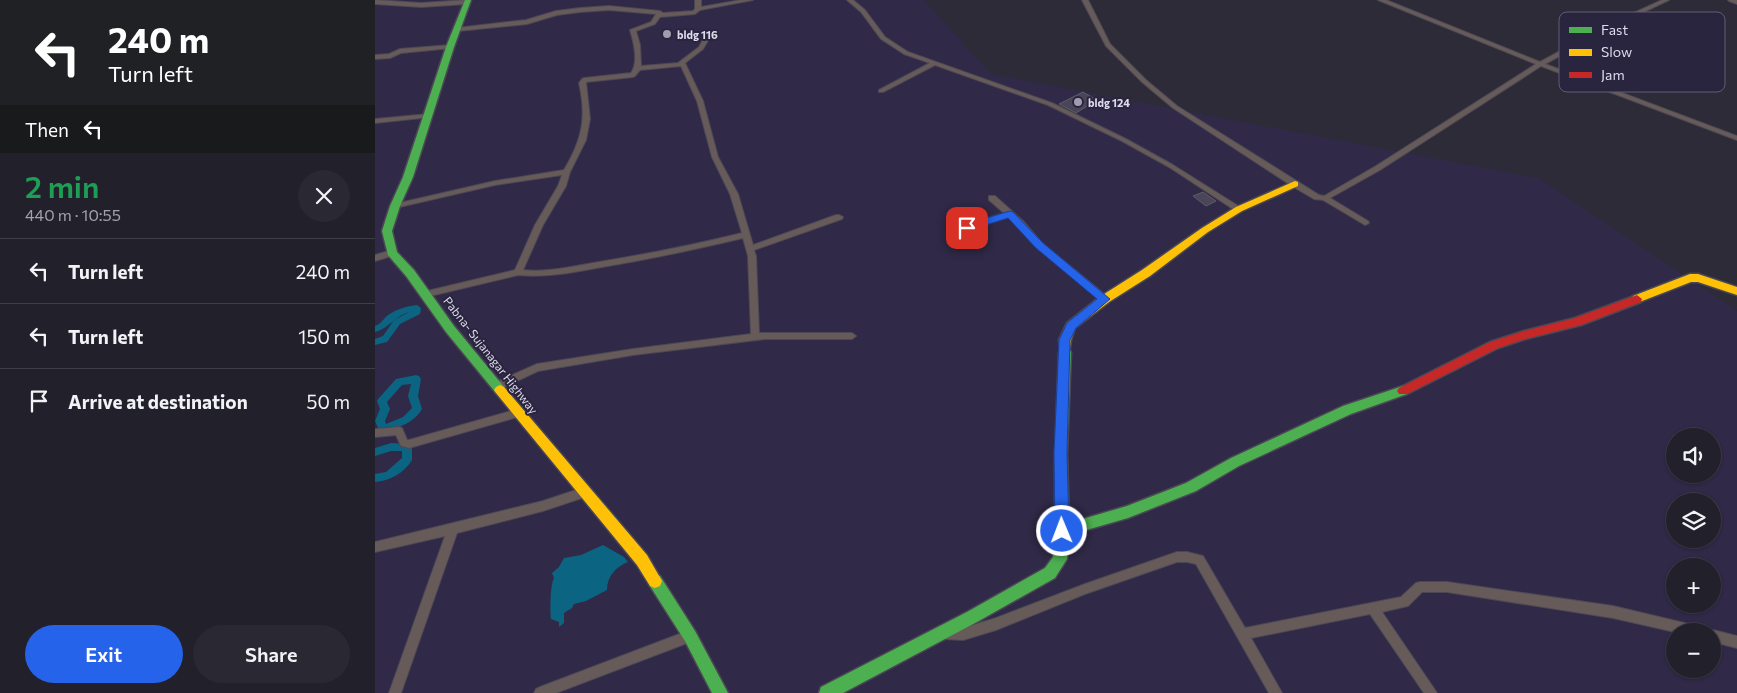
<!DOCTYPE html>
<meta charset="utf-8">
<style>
:root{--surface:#22202b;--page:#2a2833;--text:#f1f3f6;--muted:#a2a3a9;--line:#3f3e47;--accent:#2563eb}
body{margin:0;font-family:Commissioner,sans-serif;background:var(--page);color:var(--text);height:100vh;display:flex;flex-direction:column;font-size:19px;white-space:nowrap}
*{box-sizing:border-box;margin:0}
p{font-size:16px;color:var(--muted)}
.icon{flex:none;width:28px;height:28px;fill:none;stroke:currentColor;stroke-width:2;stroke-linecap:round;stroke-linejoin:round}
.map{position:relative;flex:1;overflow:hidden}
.details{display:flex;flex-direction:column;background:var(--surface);width:375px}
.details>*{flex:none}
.guide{background:#202124;color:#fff;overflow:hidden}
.fabs{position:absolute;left:1291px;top:428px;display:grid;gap:10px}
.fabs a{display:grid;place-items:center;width:55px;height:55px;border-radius:50%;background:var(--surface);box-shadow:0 1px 4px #0004,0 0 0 1px var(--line);font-size:25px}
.pin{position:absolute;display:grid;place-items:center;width:42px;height:42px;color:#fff;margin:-21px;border-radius:10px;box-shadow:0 2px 8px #0006}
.me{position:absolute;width:55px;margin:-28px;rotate:359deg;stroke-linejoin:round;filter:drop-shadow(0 0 4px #0008)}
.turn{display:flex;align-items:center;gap:18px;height:105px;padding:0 25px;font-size:22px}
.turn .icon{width:65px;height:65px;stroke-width:2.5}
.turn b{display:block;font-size:35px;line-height:42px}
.then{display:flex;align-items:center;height:48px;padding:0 25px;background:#0003;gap:10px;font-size:19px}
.round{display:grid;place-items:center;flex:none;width:52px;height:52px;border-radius:26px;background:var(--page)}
.summary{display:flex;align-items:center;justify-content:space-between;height:85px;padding:0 25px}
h1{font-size:30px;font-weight:600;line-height:38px;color:#1e9e55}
.button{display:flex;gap:10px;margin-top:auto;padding:10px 25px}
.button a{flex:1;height:58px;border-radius:30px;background:var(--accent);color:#fff;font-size:20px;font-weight:600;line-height:58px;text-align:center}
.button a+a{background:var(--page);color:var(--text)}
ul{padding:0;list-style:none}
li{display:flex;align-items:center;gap:15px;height:65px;padding:0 25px;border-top:1px solid var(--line)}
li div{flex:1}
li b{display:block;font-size:19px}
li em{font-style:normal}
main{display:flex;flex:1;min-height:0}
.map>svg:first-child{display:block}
</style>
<main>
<section class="details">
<div class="guide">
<div class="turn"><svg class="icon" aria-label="left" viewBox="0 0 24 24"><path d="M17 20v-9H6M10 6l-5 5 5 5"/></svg><div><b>240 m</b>Turn left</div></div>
<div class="then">Then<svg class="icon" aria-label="left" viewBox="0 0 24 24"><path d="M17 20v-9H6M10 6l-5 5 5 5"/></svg></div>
</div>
<div class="summary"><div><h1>2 min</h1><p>440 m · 10:55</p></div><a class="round"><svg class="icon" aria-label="close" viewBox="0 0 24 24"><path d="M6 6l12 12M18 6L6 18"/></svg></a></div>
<ul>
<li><svg class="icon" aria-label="left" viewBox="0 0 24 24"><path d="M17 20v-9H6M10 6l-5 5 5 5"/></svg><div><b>Turn left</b></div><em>240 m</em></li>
<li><svg class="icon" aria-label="left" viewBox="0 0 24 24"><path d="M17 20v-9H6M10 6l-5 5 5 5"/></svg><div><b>Turn left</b></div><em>150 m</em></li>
<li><svg class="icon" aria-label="arrive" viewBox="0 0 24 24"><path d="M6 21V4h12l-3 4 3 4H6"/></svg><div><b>Arrive at destination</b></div><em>50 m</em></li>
</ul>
<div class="button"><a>Exit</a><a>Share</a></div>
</section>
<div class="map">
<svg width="1362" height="693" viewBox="0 0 1362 693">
<rect width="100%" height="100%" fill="#2e2b39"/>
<path fill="#302947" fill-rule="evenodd" d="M0,0H549L616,74L1163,178L1362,311V693H0ZM1300,436H1338V474H1300ZM1300,501H1338V539H1300ZM1300,566H1338V604H1300ZM1300,631H1338V669H1300Z"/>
<path fill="#0b6481" d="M228,545L249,557L253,562C241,567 232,576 232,590L211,601L199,604L197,608L189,613V623L184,627V622L176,619C175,611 175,585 179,578L177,573L184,567L189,558L206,555Z"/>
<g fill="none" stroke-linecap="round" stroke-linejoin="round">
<g fill="#0b6481" fill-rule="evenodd">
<path d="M42,305L46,308L45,314L25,324L12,342L0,345V339L8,336L19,320L34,312C18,317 15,328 0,332V326C6,324 8,319 13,315C22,309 32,306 42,305Z"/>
<path d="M41,375L44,376L46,379L43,396L47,409C39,423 25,426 11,433L8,434L5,433L0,421L5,409L2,401L4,398L21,379ZM36,384L33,396L37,408L28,417L11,424L10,421L15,409L12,402L27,385Z"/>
<path d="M16,443L35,444L37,447V460C29,473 15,481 0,482V474L11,472L27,458V451H16L0,456V448Z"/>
</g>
</g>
<g fill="#4a4558" stroke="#5e5b68">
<polygon points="708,92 722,100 701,113 684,104"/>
<polygon points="828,192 841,201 831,206 818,196"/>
</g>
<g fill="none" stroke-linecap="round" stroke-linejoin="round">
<defs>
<g id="street">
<polygon points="0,0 46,3 92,0 95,2 92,4 46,7 0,4"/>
<path d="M320,0H326V7L366,0H378L325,10L320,14L285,17L280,24L261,31L265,45L266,66L303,63L324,47L330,36L335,37L328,49L310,63L328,101L343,157L363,194L378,245L461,215H464L468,217L467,219L379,250L381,256L384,333H477L481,336L477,339H390L258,355L163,371L125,389H119L117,386L119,383L162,364L258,349L376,334L373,256L368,238C322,249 275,259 227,267C200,272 171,278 143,275L51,297L48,296L47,294L48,292L140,270L160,225L183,186L187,175L120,185L20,208L16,206L20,204L120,181L189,170C207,140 212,118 204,83L207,79L209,78L256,73C264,62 259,43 255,30L276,22L281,14L234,10L205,12L182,15L152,24L83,31L81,30V28L151,20L181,11L205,8L234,6L285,11L288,13L318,11L320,9ZM306,66L322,101L337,157L355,194L367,233C319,245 272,254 224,262C200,266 172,273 148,270L168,225L191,186L195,172L211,140L215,119L211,82L258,77L260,76L265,70Z"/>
<polygon points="472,0 478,0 490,10 510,37 533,52 677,103 751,139 798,165 868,209 864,211 861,211 794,167 747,141 673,105 560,65 508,92 504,92 504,90 555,63 529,54 506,39 486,12"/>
<polygon points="707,0 713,0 735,44 771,80 802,106 944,195 949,196 1001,166 1161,64 1003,0 1011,0 1165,62 1237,23 1287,0 1294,0 1241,25 1170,64 1362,136 1362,140 1166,66 1005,170 955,198 993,221 994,223 990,225 948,200 939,199 917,186 798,108 767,82 731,46"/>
<polygon points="1353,0 1362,0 1362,4 1354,1"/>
<polygon points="75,45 77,46 77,48 26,53 15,58 0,59 0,55 14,54 25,49"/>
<polygon points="54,114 57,116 56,117 0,123 0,119"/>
<polygon points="614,196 620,196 648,221 667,243 733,297 734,299 733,301 727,301 661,247 634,217 579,234 573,234 572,232 573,230 629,213 614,200"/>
<polygon points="17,250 20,251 21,253 20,255 0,261 0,255"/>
<polygon points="143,409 146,410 148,413 146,416 34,448 26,446 21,435 0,437 0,429 24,427 27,428 32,440 34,440"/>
<polygon points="210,487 214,489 215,492 214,495 210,497 168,511 82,533 26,693 14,693 70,536 0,552 0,542 168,501"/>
<polygon points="802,552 812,552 828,556 870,628 1026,597 1041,583 1045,582 1072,582 1238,606 1318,625 1322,627 1324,631 1300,631 1300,632 1238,618 1072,592 1047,592 1033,606 1007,612 1062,693 1049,693 995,614 876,638 907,693 894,693 821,564 812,562 802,562 710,594 621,630 588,640 569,639 565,637 563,633 565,629 569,627 588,628 621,618 710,584"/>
<polygon points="315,630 319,632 321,636 319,640 315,642 181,693 159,693 161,689 165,687"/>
<polygon points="1338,630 1362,636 1362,648 1338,642 1338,631 1335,631"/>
</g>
<g id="fast">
<polygon points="90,0 96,0 79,47 38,177 25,206 17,231 22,252 39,270 79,326 129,387 131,390 129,393 121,393 71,332 31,276 13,255 7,231 15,206 28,177 71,47"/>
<polygon points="690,348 694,349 696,352 692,453 694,523 752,506 811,483 856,458 968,406 1028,386 1032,388 1034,391 1032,394 976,414 864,466 821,491 753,518 694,535 692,559 680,578 602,622 468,693 444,693 446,687 592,612 670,568 678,557 680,540 680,453 684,352 686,349"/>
<polygon points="280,574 285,576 320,631 353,693 337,693 310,641 275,586 273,581 275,576"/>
</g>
<g id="slow">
<polygon points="920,181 923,182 923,186 867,211 833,232 775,276 734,302 700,328 696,340 694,355 686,355 684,340 692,323 726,296 767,270 827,228 861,207"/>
<polygon points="1315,274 1323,274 1362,287 1362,295 1323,282 1316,282 1262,303 1257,299 1258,296"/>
<polygon points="125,385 129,387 272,555 287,581 285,586 280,588 275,586 262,565 121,393 119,390 121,387"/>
</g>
<polygon id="jam" points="1262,295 1267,299 1266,302 1206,325 1150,339 1123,348 1032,394 1024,394 1022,391 1024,388 1115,342 1149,331 1200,318"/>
</defs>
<use href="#street" stroke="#4b4855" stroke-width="2"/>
<use href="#fast" stroke="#4b4855" stroke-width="3"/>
<use href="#slow" stroke="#4b4855" stroke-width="3"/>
<use href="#jam" stroke="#4b4855" stroke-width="3"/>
<use href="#street" fill="#675b5a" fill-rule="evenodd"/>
<use href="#fast" fill="#4caf50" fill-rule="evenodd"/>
<use href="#slow" fill="#ffc107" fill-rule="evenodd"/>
<use href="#jam" fill="#c62828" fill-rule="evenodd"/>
</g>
<polygon fill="#2563eb" stroke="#184099" points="635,211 638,212 668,243 735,299 701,328 695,340 692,453 694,531 692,536 687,538 682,536 680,531 679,453 684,340 692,323 722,299 661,248 633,218 592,231 587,228 588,225"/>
<g fill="#a09dad" stroke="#2a253f" stroke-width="2">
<circle cx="292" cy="34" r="5"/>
<circle cx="703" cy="102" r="5"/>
</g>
<g text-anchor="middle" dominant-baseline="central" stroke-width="4" stroke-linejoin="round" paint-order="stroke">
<g font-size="11" font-weight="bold" fill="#dddaec" stroke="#2a253f" text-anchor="start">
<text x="302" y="34">bldg 116</text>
<text x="713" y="102">bldg 124</text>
</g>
<g font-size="12" fill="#dddaec" stroke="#2a253f">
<text transform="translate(116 355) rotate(52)">Pabna- Sujanagar Highway</text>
</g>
</g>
<rect x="1184" y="12" width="166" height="80" rx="8" fill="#2a253f" stroke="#605b73" stroke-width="1"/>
<rect x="1194" y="27" width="23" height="6" fill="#4caf50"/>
<rect x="1194" y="49" width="23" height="7" fill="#ffc107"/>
<rect x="1194" y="72" width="23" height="6" fill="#c62828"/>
<g font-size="14" fill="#dddaec">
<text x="1226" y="35">Fast</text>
<text x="1226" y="57">Slow</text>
<text x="1226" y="80">Jam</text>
</g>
</svg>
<div class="fabs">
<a><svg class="icon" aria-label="sound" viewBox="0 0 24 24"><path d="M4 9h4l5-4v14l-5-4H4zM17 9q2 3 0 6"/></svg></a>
<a><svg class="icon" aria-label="layers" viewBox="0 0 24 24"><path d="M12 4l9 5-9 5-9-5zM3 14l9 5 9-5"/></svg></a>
<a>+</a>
<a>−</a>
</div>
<div class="pin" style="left:592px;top:228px;background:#d93025"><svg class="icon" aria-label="arrive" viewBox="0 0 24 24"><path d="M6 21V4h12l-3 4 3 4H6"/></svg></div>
<svg class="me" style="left:687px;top:531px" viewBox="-20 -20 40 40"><circle r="17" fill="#2563eb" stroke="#fff" stroke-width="3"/><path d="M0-11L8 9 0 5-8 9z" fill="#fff"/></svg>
</div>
</main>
